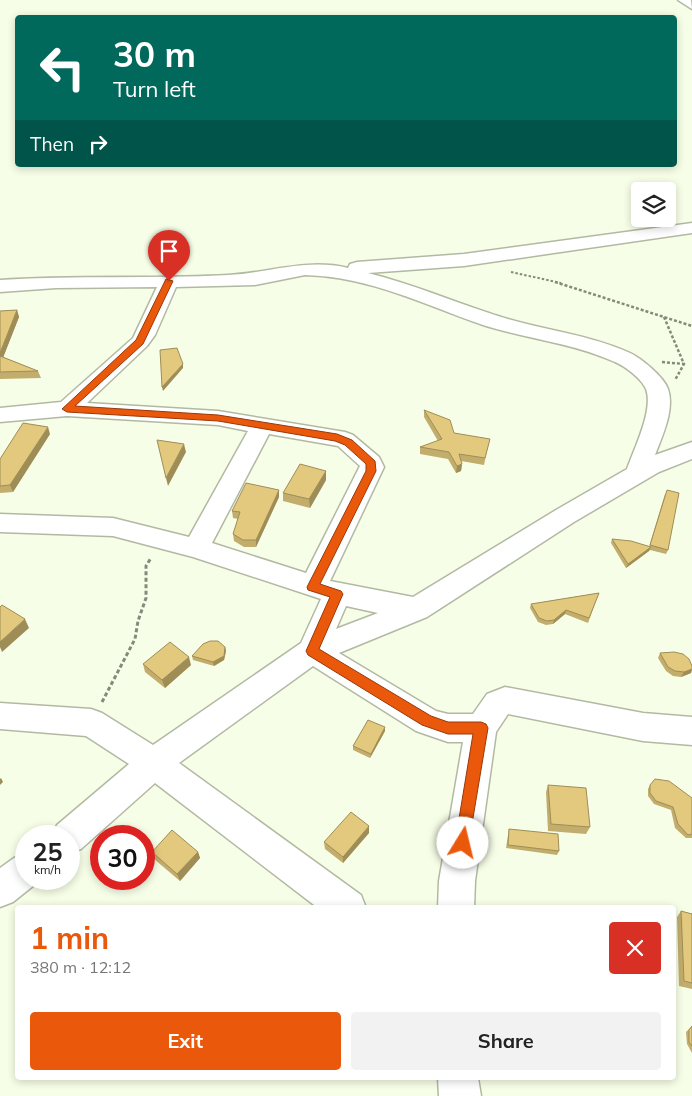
<!DOCTYPE html>
<meta charset="utf-8">
<style>
:root{--surface:#fff;--page:#f2f2f2;--text:#222;--muted:#767676;--accent:#ea580c}
body{margin:0;font-family:Mulish,sans-serif;background:var(--page);color:var(--text);height:100vh;display:flex;flex-direction:column;font-size:19px;white-space:nowrap}
*{box-sizing:border-box;margin:0}
p{font-size:16px;color:var(--muted)}
.icon{flex:none;width:28px;height:28px;fill:none;stroke:currentColor;stroke-width:2;stroke-linecap:round;stroke-linejoin:round}
.map{position:relative;flex:1;overflow:hidden}
.sheet{position:absolute;left:15px;top:905px;width:661px;height:175px;display:flex;flex-direction:column;background:var(--surface);border-radius:5px;box-shadow:0 2px 8px #0003}
.sheet>*{flex:none}
.top-card{position:absolute;left:15px;top:15px;width:662px;height:152px;border-radius:5px;box-shadow:0 2px 8px #0003;background:#00695c;color:#fff;overflow:hidden}
.fabs{position:absolute;left:631px;top:182px;display:grid;gap:10px}
.fabs a{display:grid;place-items:center;width:45px;height:45px;border-radius:5px;background:var(--surface);box-shadow:0 2px 8px #0003;font-size:25px}
.speed{position:absolute;left:15px;top:825px;display:flex;gap:10px;font-size:25px;font-weight:700;text-align:center}
.speed>*{display:grid;place-content:center;width:65px;height:65px;border-radius:50%;background:var(--surface);box-shadow:0 2px 8px #0003;line-height:1}
.speed small{font-size:12px;font-weight:400}
.speed .limit{border:8px solid #d22;background:#fff;color:#111}
.pin{position:absolute;display:grid;place-items:center;width:42px;height:42px;color:#fff;margin:-51px -21px;border-radius:50% 50% 50% 0;rotate:-45deg;box-shadow:0 0 5px #0007}
.pin .icon{rotate:45deg}
.me{position:absolute;width:55px;margin:-28px;rotate:9deg;stroke-linejoin:round;filter:drop-shadow(0 0 4px #0008)}
.turn{display:flex;align-items:center;gap:18px;height:105px;padding:0 15px;font-size:22px}
.turn .icon{width:65px;height:65px;stroke-width:2.5}
.turn b{display:block;font-size:35px;line-height:42px}
.then{display:flex;align-items:center;height:48px;padding:0 15px;background:#0003;gap:10px;font-size:19px}
.round{display:grid;place-items:center;flex:none;width:52px;height:52px;border-radius:5px;background:var(--page)}
.head{display:flex;align-items:center;justify-content:space-between;height:85px;padding:0 15px}
h1{font-size:30px;font-weight:700;line-height:38px;color:var(--accent)}
.action{display:flex;gap:10px;margin-top:auto;padding:10px 15px}
.action a{flex:1;height:58px;border-radius:5px;background:var(--accent);color:#fff;font-size:20px;font-weight:700;line-height:58px;text-align:center}
.action a+a{background:var(--page);color:var(--text)}
.map>svg:first-child{display:block}
</style>
<div class="map">
<svg width="692" height="1096" viewBox="0 0 692 1096">
<rect width="100%" height="100%" fill="#f7fee7"/>
<g fill="none" stroke-linecap="round" stroke-linejoin="round">
<defs>
<g id="minor">
<polygon points="678,0 691,0 692,9"/>
<path d="M692,223V233L464,266L368,273C413,284 454,302 498,316C541,330 588,334 630,353C641,358 664,377 668,389C675,410 662,436 655,455L692,442V459L659,472L574,522L427,617L339,653L436,711L448,714H473L487,694L505,687L643,713L692,717V745L643,741L508,714L496,732L475,881L474,908H438L439,881L463,742H448L416,731L313,666L179,763L361,895L366,908H318L155,783L81,849L69,853V836H52L57,825L129,764L86,736L0,729V703L91,709L102,713L153,745L301,643L321,599L193,557L113,536L0,532V514L113,518L189,537L248,431L218,425L67,416L0,422V408L61,402L133,338L157,287L56,288L0,292V280C76,275 152,279 228,275C268,273 307,258 348,268L350,264L357,262L464,254ZM305,275C371,277 422,304 483,325C527,339 573,343 615,362C625,366 642,379 646,389C654,409 634,449 627,469L556,510L413,597L330,581L384,467L379,457L353,435L345,432L218,411L87,403L147,346L155,335L176,287L255,285ZM269,434L338,446L360,466L306,573L212,543ZM346,606L378,613L336,629Z"/>
<polygon points="26,853 26,879 40,879 38,882 13,902 0,907 0,868 14,858"/>
<polygon points="438,1078 478,1078 481,1096 439,1096"/>
</g>
</defs>
<use href="#minor" stroke="#b2b9a3" stroke-width="3"/>
<polyline stroke="#868a7b" stroke-width="2" stroke-dasharray="2.5 2" stroke-linecap="butt" points="511,272 561,283"/>
<g stroke="#868a7b" stroke-width="2.5" stroke-dasharray="3 2" stroke-linecap="butt">
<polyline points="555,282 692,326"/>
<polyline points="664,317 684,364 675,380"/>
<polyline points="662,362 684,364"/>
</g>
<polyline stroke="#868a7b" stroke-width="3" stroke-dasharray="4 2.5" stroke-linecap="butt" points="102,702 135,639 138,621 146,598 146,566 151,558"/>
<use href="#minor" fill="#fff" fill-rule="evenodd"/>
</g>
<g fill="#c3ad6c">
<polygon points="17,310 19,317 3,357 38,371 41,378 0,379 0,311"/>
<polygon points="424,410 454,433 488,446 484,465 461,461 462,464 461,471 456,473 448,459 420,454 420,447 438,441 424,417"/>
<polygon points="50,434 13,492 0,493 0,459"/>
<polygon points="326,471 326,480 310,508 283,501 283,493"/>
<polygon points="279,490 279,497 256,547 244,547 234,541 233,534 238,519 233,518 232,511"/>
<polygon points="665,494 668,550 666,554 650,550 649,551 626,568 611,543 612,539 649,547"/>
<polygon points="599,593 588,623 565,614 553,624 546,625 538,622 530,608 531,604"/>
<polygon points="225,647 226,651 224,660 214,666 193,660 192,656"/>
<polygon points="660,653 692,666 692,670 691,673 681,677 673,676 666,671 658,658"/>
<polygon points="143,664 191,665 165,688 145,672"/>
<polygon points="385,731 370,758 353,750 353,746"/>
<polygon points="548,785 590,827 586,834 548,831 546,792"/>
<polygon points="650,785 692,798 692,838 686,838 675,828 671,810 654,804 648,796 648,789"/>
<polygon points="509,829 559,851 557,855 506,848"/>
<polygon points="369,833 343,863 325,849 324,842"/>
<polygon points="152,852 198,852 200,858 180,881 154,859"/>
<polygon points="681,911 692,914 692,989 679,986 677,917"/>
<polygon points="692,1026 692,1053 687,1044 686,1032"/>
</g>
<g fill="#9f8d58">
<polygon points="17,310 19,317 1,363 0,359 0,353"/>
<polygon points="183,364 183,368 163,391 162,387"/>
<polygon points="48,427 50,434 13,492 10,485"/>
<polygon points="184,444 186,452 168,486 166,478"/>
<polygon points="462,464 461,471 456,473 457,466"/>
<polygon points="326,471 326,480 310,508 309,499"/>
<polygon points="279,490 279,497 256,547 256,540"/>
<polygon points="651,547 649,551 626,568 628,564"/>
<polygon points="566,610 565,614 553,624 554,620"/>
<polygon points="25,619 29,628 2,652 0,647 0,642"/>
<polygon points="225,647 226,651 224,660 214,666 213,662"/>
<polygon points="189,657 191,665 165,688 162,680"/>
<polygon points="692,669 691,673 681,677 684,672"/>
<polygon points="385,727 385,731 370,758 371,754"/>
<polygon points="1,778 3,782 0,785 0,779"/>
<polygon points="369,826 369,833 343,863 343,857"/>
<polygon points="198,852 200,858 180,881 177,874"/>
</g>
<g fill="#e3c97d" stroke="#9f8d58">
<polygon points="17,310 0,353 0,311"/>
<polygon points="177,348 183,364 162,387 160,350"/>
<polygon points="0,356 38,371 0,372"/>
<polygon points="424,410 450,420 454,433 490,439 485,458 459,454 462,464 457,466 449,452 420,447 442,439"/>
<polygon points="23,423 48,427 10,485 0,486 0,459"/>
<polygon points="157,440 184,444 166,478"/>
<polygon points="300,464 326,471 309,499 283,493"/>
<polygon points="246,483 279,490 256,540 243,540 233,534 240,512 232,511"/>
<polygon points="667,490 679,493 668,550 650,545"/>
<polygon points="612,539 631,541 651,547 628,564"/>
<polygon points="599,593 589,618 566,610 554,620 547,621 539,618 531,604"/>
<polygon points="2,605 25,619 0,642 0,607"/>
<polygon points="210,641 218,641 225,647 224,656 213,662 192,656 203,644"/>
<polygon points="170,642 189,657 162,680 143,664"/>
<polygon points="674,652 683,654 689,659 692,666 692,669 684,672 675,671 668,667 660,653"/>
<polygon points="368,720 385,727 371,754 353,746"/>
<polygon points="655,779 669,781 692,798 692,834 688,835 678,824 673,807 656,801 650,793 650,785"/>
<polygon points="548,785 586,788 590,827 551,824"/>
<polygon points="351,812 369,826 343,857 324,842"/>
<polygon points="509,829 558,834 559,851 508,845"/>
<polygon points="172,830 198,852 177,874 152,852"/>
<polygon points="681,911 692,914 692,983 684,981"/>
<polygon points="692,1026 692,1046 689,1042 689,1030"/>
</g>
<polygon fill="#ea580c" stroke="#983908" points="166,279 173,281 143,344 75,406 218,415 337,434 352,440 375,461 376,471 320,584 341,591 343,594 319,649 431,716 448,722 481,722 486,724 488,728 468,848 463,850 458,848 455,843 473,734 448,734 422,725 308,655 306,651 330,597 308,590 307,587 366,471 366,464 345,445 335,441 218,421 67,412 62,409 136,340"/>
</svg>
<div class="fabs">
<a><svg class="icon" aria-label="layers" viewBox="0 0 24 24"><path d="M12 4l9 5-9 5-9-5zM3 14l9 5 9-5"/></svg></a>
</div>
<div class="speed"><div>25<small>km/h</small></div><div class="limit">30</div></div>
<div class="pin" style="left:169px;top:281px;background:#d93025"><svg class="icon" aria-label="arrive" viewBox="0 0 24 24"><path d="M6 21V4h12l-3 4 3 4H6"/></svg></div>
<svg class="me" style="left:463px;top:843px" viewBox="-20 -20 40 40"><circle r="19" fill="#fff"/><path d="M0-13L10 11 0 6-10 11z" fill="#ea580c"/></svg>
<div class="top-card">
<div class="turn"><svg class="icon" aria-label="left" viewBox="0 0 24 24"><path d="M17 20v-9H6M10 6l-5 5 5 5"/></svg><div><b>30 m</b>Turn left</div></div>
<div class="then">Then<svg class="icon" aria-label="right" viewBox="0 0 24 24"><path d="M7 20v-9h11M14 6l5 5-5 5"/></svg></div>
</div>
<section class="sheet">
<div class="head"><div><h1>1 min</h1><p>380 m · 12:12</p></div><a class="round" style="background:#d93025;color:#fff"><svg class="icon" aria-label="close" viewBox="0 0 24 24"><path d="M6 6l12 12M18 6L6 18"/></svg></a></div>
<div class="action"><a>Exit</a><a>Share</a></div>
</section>
</div>
